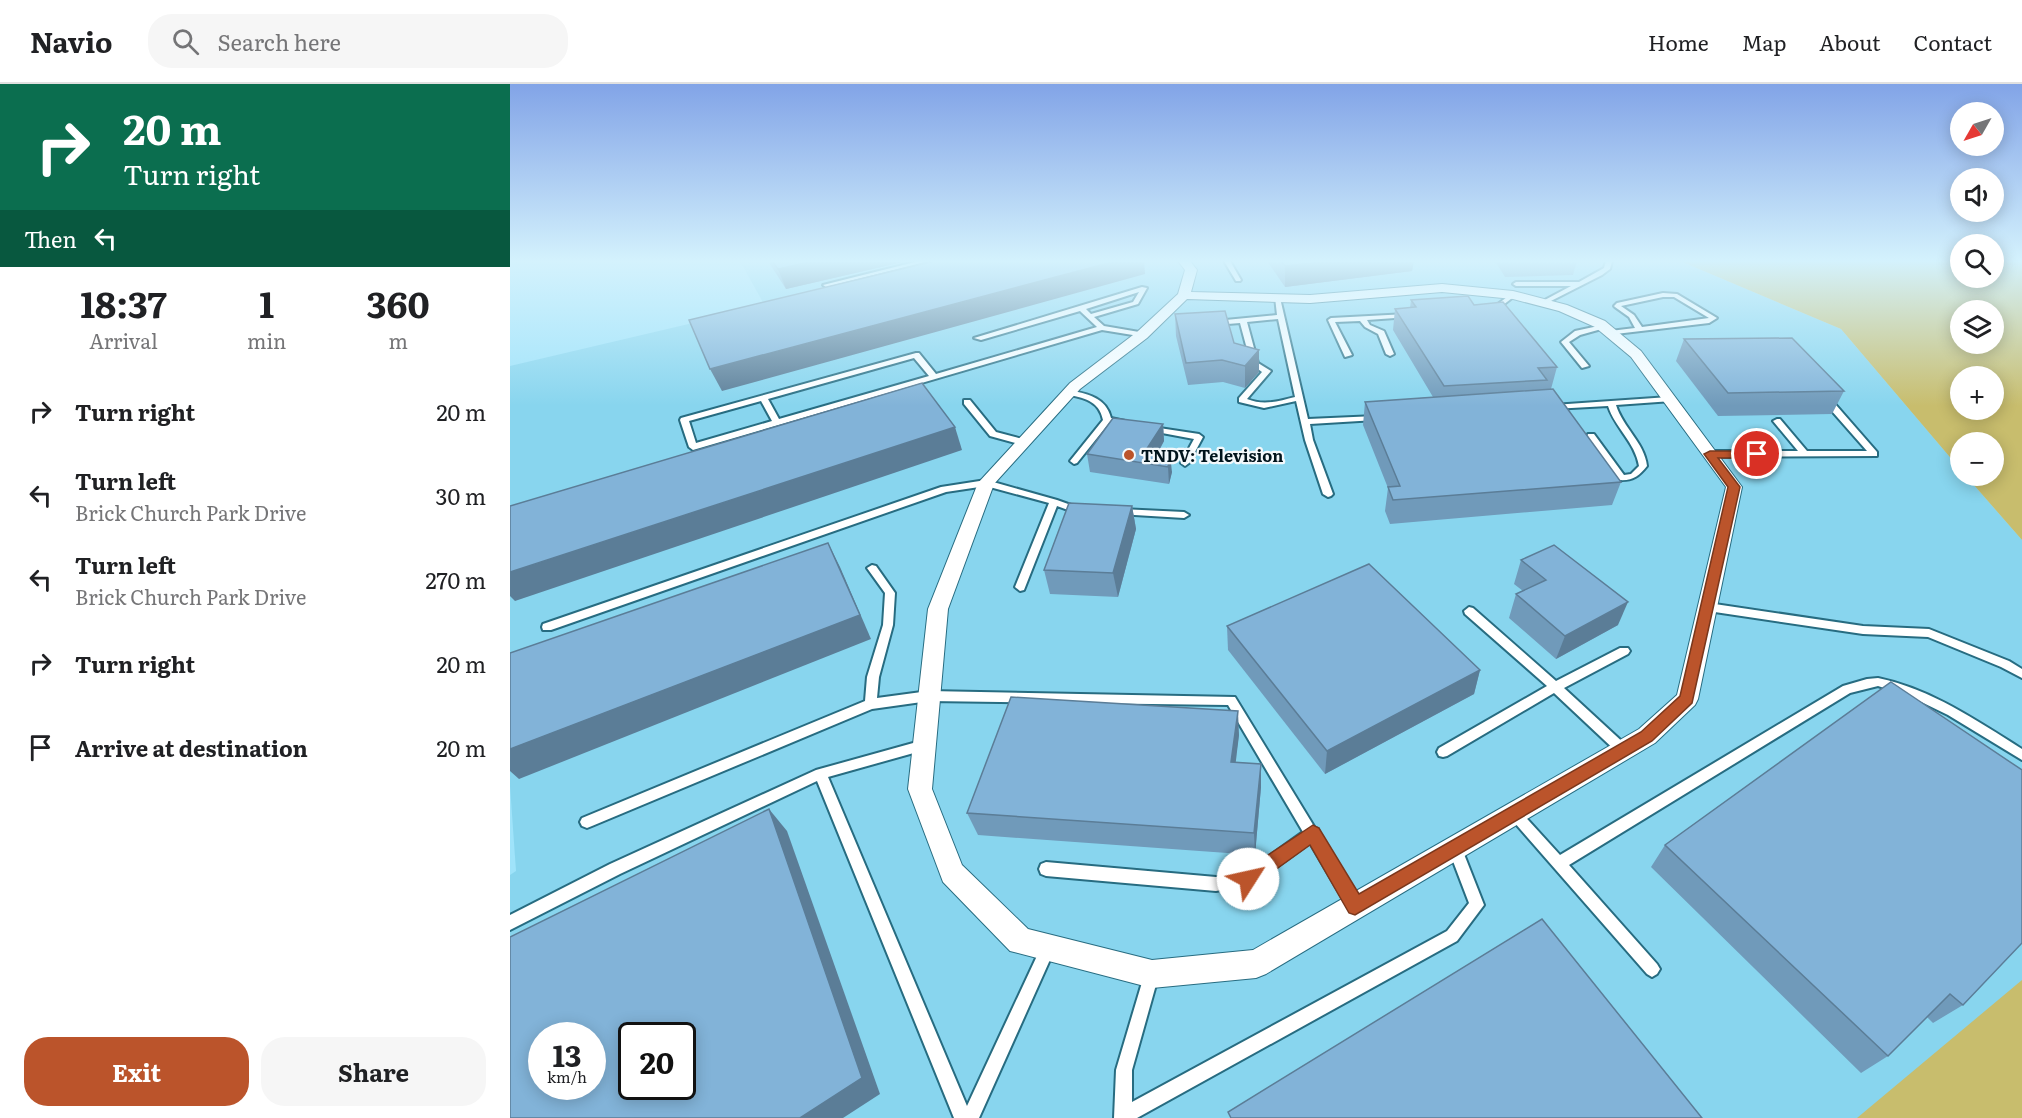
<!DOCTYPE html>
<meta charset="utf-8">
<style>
:root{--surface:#fff;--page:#f6f6f6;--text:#202124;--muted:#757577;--line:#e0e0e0;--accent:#bb542b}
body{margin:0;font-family:Literata,serif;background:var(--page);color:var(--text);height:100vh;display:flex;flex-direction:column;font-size:22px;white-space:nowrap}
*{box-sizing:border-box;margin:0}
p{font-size:20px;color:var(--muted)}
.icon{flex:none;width:33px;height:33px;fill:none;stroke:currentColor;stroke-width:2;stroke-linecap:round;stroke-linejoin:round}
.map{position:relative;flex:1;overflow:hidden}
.details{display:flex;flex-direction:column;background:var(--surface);width:510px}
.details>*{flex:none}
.top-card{background:#0b6e4f;color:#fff;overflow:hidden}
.needle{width:39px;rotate:231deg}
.controls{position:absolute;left:1440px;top:18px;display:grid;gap:12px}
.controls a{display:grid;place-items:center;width:54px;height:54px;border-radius:50%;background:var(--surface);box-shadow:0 3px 15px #0003;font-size:30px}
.speed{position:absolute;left:18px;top:938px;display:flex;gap:12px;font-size:30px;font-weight:700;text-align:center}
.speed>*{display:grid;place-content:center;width:78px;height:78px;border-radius:50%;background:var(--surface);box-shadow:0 3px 15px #0003;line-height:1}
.speed small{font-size:15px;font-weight:400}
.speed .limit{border:3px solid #111;border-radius:9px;background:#fff;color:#111}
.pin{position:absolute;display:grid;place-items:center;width:51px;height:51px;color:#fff;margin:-26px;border:3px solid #fff;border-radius:50%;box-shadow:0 2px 6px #0007}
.me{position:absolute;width:66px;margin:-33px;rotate:55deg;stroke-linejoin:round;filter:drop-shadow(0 0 4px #0008)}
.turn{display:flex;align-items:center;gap:21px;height:126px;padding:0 24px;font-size:27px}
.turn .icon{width:78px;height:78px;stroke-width:2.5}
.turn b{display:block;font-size:42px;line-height:51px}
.then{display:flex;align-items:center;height:57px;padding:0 24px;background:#0003;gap:12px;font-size:22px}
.eta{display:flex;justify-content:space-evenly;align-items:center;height:102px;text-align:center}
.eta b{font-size:36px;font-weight:700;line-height:42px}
.cta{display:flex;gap:12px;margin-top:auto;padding:12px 24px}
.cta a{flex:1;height:69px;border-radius:24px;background:var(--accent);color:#fff;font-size:24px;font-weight:700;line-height:69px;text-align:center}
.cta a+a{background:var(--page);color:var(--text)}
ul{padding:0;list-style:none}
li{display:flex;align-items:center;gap:18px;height:84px;padding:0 24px}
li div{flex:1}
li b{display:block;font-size:22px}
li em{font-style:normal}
header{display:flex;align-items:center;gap:36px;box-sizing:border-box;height:84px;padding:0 30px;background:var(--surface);border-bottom:2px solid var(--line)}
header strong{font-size:28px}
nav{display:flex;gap:33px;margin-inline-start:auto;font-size:21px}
.search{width:420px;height:54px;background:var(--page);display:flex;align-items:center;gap:15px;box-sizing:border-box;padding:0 21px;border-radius:24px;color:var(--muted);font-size:22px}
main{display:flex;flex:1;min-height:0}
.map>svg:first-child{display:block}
</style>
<header>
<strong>Navio</strong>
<div class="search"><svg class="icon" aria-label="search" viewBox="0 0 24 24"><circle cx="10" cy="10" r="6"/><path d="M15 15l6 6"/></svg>Search here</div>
<nav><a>Home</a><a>Map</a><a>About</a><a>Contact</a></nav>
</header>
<main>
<section class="details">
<div class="top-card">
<div class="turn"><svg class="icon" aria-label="right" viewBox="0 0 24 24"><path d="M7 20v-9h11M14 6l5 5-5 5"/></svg><div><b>20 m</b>Turn right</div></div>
<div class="then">Then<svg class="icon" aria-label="left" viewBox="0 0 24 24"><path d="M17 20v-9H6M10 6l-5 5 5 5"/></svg></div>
</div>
<div class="eta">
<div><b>18:37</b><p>Arrival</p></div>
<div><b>1</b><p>min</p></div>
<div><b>360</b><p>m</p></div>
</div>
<ul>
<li><svg class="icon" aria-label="right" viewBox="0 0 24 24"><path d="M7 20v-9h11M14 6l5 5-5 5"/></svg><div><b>Turn right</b></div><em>20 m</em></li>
<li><svg class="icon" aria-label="left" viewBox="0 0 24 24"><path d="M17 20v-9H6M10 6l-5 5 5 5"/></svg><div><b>Turn left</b><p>Brick Church Park Drive</p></div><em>30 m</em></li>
<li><svg class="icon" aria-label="left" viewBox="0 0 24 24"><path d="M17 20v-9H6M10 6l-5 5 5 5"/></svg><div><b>Turn left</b><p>Brick Church Park Drive</p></div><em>270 m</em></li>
<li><svg class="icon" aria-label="right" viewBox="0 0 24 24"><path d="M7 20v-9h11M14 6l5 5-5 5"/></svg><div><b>Turn right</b></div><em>20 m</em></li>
<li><svg class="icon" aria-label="arrive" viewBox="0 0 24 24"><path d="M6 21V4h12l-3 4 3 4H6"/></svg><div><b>Arrive at destination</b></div><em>20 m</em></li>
</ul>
<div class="cta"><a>Exit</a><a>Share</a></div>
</section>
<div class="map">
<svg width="1512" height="1034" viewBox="0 0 1512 1034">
<rect width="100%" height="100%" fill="#9fe3fa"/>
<path fill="#88d5ee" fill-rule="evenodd" d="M230,177H1170L1331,245L1450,385V392H1456L1512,456V923L1385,1034H0V791L6,787L0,702V282L255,222ZM32,951H82V1002H32ZM122,951H172V1002H122Z"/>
<g fill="#c8bd6d" fill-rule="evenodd">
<path d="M1170,177H1450V194H1484V177H1512V456L1456,392H1484V358H1450V385L1331,245ZM1450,226H1484V260H1450ZM1450,292H1484V326H1450Z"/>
<polygon points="1512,896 1512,1034 1347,1034"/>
</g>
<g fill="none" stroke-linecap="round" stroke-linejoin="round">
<defs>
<g id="lane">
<polygon points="409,177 419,177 316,203 313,201"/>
<polygon points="714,177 720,177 731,196 730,197 726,197"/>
<polygon points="1096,177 1102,177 1100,185 1092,191 1033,221 1030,219 1031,218 1061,202 1006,202 1003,200 1006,198 1069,198 1094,184"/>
<path d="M632,203L637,204L628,220L584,233L594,242L635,249V253L592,246L183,366L179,363L170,336L171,334L406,269H409L426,290L587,243L570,227L471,256L464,254ZM629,208L623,218L581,230L576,225ZM404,274L419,292L269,335L258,315ZM251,317L262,337L186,359L179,337Z"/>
<path d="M1153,209L1167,210L1207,234L1199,239L1097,251V247H1100L1125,244L1119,233L1105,223L1104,222L1107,219ZM1153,213H1164L1199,234L1132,243L1124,231L1111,222Z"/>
<polygon points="1001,210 1006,211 984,228 980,228 980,226"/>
<path d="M765,213L770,214L798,335L866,332L870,334L866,336L800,340L803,356L823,410L821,412L818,413L813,410L795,356L786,317L754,324L729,318V314L752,288L741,280L730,239L705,241L702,239L705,237L767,231ZM768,235L785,313C769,317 754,322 737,315L761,287L748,279L737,238Z"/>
<polygon points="897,230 900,232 899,233 857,236 860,241 874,247 884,270 880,272 876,270 868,250 855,243 850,237 825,238 842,271 835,273 818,236 821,234"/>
<polygon points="1093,241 1097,243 1095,244 1070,251 1059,258 1079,282 1072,284 1051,258 1065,247"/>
<path d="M556,306H559C577,310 596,313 601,334L615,337L616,339L612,341L599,339L567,379L564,380L560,377L593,336C589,316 573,314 556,310Z"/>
<path d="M1159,313L1163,315L1162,317L1106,321C1113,344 1134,358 1137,382C1129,392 1123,397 1109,396L1077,352L1078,350H1084L1114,391L1121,390L1129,382C1125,358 1105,344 1098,322L1043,325L1039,323L1043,321Z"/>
<polygon points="1313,313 1319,313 1367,368 1367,372 1200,373 1196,370 1200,367 1288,367 1263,337 1267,335 1270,335 1297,367 1357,367 1313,317"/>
<polygon points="454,316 460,316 486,348 516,356 517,358 513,361 480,352 454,320"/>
<polygon points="636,342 689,350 693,353 679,379 675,382 671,379 684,355 636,346"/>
<polygon points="476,396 547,416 572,425 574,427 569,430 547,422 514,506 510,507 505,503 539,419 476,402 436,408 41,546 33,546 32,543 33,540 431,403"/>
<polygon points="611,425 674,428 679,431 674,434 608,430 606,428"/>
<polygon points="362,481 366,482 385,509 383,541 369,593 367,614 419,607 725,613 805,744 808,745 809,750 850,817 852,822 850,827 845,829 840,827 800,759 743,800 706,807 536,792 531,790 529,785 531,780 536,778 706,793 735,789 793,748 718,621 419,617 362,625 82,742 77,744 72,742 70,738 72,734 355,617 357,593 373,541 375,509 357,484"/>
<polygon points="1198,519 1353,542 1419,545 1499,577 1512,585 1512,594 1491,583 1418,553 1353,550 1198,527 1193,523"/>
<polygon points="959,523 963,524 1046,597 1110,564 1118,564 1120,567 1118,570 1054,604 1117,662 1119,666 1117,670 1113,671 1109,670 1044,609 937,672 933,673 929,672 927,668 929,664 1037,602 955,530 954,527"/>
<path d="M1368,594C1421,605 1466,636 1512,665V676L1438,631L1399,612L1368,602L1340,609L1059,781L1147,880L1150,885L1147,890L1142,893L1137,890L997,730L999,726L1004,724L1009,726L1050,771L1333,602L1357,595Z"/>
<polygon points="414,656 418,657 420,661 418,665 318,693 457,1022 533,859 538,857 543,859 545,864 543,869 469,1034 444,1034 307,697 110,790 0,846 0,831 100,780 306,686"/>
<polygon points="945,758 950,760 974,821 947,857 627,1034 604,1034 606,986 636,885 641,882 646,885 649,890 622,986 622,1018 937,847 959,819 938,764 940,760"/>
</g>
<path id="street" d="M668,177H680L687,186L681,208L800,211L932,200L1003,207L1057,221L1095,237L1131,267L1232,403L1188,615L1185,621L1145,659L756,890L746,894L642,904L500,867L433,798L398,705L418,525L468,399L560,299L627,248L668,210L675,186ZM932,208L1003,215L1049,227L1085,243L1121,273L1216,403L1167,611L1129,645L743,866L642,876L518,845L452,781L422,705L438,525L484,400L570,305L637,254L677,215L800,219Z"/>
</defs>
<use href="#lane" stroke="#276c81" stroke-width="4"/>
<use href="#street" stroke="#276c81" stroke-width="2"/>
<use href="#lane" fill="#fff" fill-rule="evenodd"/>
<use href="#street" fill="#fff" fill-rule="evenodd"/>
</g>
<g fill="#709aba">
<polygon points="258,177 397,177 276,205"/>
<polygon points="757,177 904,177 902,187 775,203"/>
<polygon points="985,177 1067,177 1063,191 995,193"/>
<polygon points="901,216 964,221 1047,283 1041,305 1111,398 1102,421 880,440 875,427 878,404 853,341 855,318 923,313 883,246 885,225 900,224"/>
<polygon points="665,230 724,259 749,266 749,288 735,304 713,298 678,301 666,252"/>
<polygon points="1174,255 1334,307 1322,330 1208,332 1166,277"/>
<polygon points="653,340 654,357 648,369 662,388 659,400 580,388 577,370"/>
<polygon points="622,422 626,445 608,513 540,510 534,486"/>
<polygon points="1011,476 1108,541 1046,575 999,534 1006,510 1013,507 1004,500"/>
<polygon points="717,542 970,586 964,610 815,690 718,566"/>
<polygon points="1381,598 1453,921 1423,939 1417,933 1378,972 1351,989 1141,783 1155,761"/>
<polygon points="729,651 725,678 751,680 751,703 745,771 468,751 457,729"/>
</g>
<g fill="#5b7d97">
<polygon points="304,177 397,177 276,205 268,185"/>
<polygon points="606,177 634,177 635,190 212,307 200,285"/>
<polygon points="822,177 904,177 902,187 775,203 775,182"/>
<polygon points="749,266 749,288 735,304 735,282"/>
<polygon points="653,340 654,357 641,380 636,366"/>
<polygon points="445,343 452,366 5,517 0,512 0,488"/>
<polygon points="660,371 662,388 659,400 658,383"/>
<polygon points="622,422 626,445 608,513 603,489"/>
<polygon points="318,459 330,483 361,555 9,695 0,687 0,665"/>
<polygon points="1118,518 1108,541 1046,575 1055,552"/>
<polygon points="970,586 964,610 815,690 817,667"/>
<polygon points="728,627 729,651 723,701 721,678"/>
<polygon points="751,680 751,703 745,771 744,749"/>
<polygon points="259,725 277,747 370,1010 333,1034 290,1034"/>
</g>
<g fill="#82b3d8" stroke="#5b7d97" stroke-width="1.5" fill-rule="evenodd">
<polygon points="262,177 304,177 268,185"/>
<polygon points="425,177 606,177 200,285 179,236"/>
<polygon points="771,177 822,177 775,182"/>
<polygon points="958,212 964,221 993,218 1047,283 1028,284 1037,296 934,302 885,225 906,223 901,216"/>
<polygon points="715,227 724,259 749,266 735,282 712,276 676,279 665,230"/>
<polygon points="1282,254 1334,307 1218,309 1174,255"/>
<polygon points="412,299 445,343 0,488 0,422"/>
<polygon points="1043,305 1111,398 883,416 878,403 890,402 855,318"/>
<polygon points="603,334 653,340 636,366 660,371 658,383 577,370"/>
<polygon points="559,419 622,422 603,489 534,486"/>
<polygon points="318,459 350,531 0,665 0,569"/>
<polygon points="1044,461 1118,518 1055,552 1006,510 1036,496 1011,476"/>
<polygon points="859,480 970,586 817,667 717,542"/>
<polygon points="1381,598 1512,686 1512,859 1453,921 1440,910 1378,972 1155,761"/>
<polygon points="501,613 728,627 721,678 751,680 744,749 457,729"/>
<path d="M259,725L352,994L290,1034H0V853ZM32,951H82V1002H32ZM122,951H172V1002H122Z"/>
<polygon points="1032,835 1192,1034 721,1034 718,1028"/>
</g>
<linearGradient id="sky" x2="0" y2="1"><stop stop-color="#82a4e7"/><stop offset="0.55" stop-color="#d4f2fd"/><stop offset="1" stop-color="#d4f2fd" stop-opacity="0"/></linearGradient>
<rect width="1512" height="322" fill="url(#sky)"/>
<polygon fill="#bb542b" stroke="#7a371c" stroke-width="1.5" points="1200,367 1247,367 1253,370 1247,374 1208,374 1230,403 1182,619 1142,657 845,831 839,829 800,761 744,801 738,804 731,801 729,795 731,789 803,741 809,744 849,810 1131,648 1170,612 1218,403 1194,370"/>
<circle fill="#bb542b" stroke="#f3f9fc" stroke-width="2" cx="619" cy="371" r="6"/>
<g text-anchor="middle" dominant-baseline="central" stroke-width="4.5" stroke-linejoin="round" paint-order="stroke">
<g font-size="16" font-weight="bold" fill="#00141c" stroke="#f3f9fc" text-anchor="start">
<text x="631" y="371">TNDV: Television</text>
</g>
</g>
</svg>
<div class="controls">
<a><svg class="needle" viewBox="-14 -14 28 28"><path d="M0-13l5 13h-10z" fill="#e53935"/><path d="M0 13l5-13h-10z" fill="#757577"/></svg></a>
<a><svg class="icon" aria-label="sound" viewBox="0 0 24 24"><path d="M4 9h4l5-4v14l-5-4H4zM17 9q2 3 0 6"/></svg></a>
<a><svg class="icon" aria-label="search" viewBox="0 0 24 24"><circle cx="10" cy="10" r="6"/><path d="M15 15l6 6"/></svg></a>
<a><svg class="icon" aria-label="layers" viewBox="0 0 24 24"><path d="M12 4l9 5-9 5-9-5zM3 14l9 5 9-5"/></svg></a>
<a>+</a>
<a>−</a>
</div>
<div class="speed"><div>13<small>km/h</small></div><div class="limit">20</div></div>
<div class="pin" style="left:1247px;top:370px;background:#d93025"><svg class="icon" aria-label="arrive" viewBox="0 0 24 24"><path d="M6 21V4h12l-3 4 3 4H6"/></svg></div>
<svg class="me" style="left:738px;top:795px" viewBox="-20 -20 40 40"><circle r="19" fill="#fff"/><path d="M0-13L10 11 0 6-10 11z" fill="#bb542b"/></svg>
</div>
</main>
